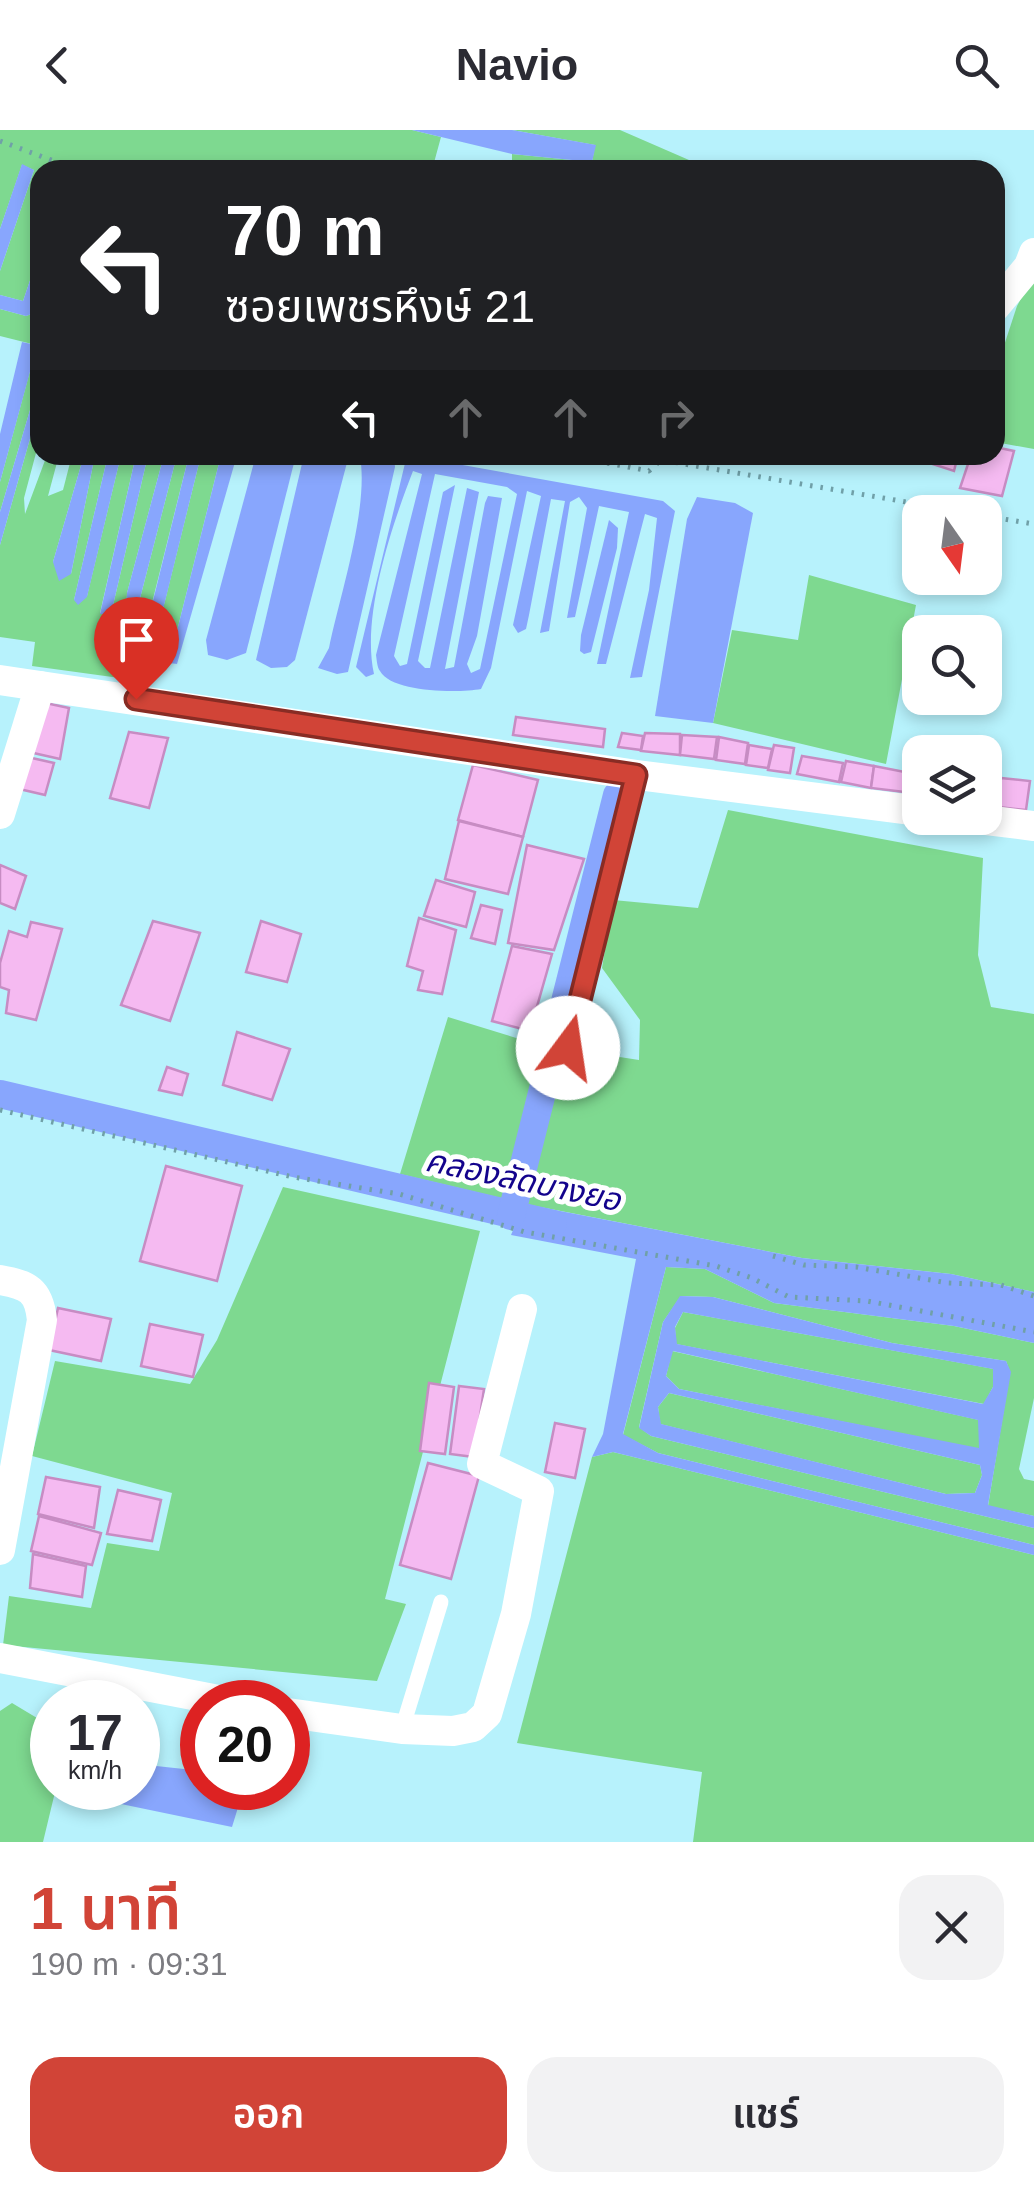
<!DOCTYPE html>
<html lang="th">
<meta charset="utf-8">
<style>
:root{--surface:#fff;--page:#f2f2f3;--text:#2b2b33;--muted:#7c7c81;--accent:#d14437}
body{margin:0;font-family:Helvetica,"Noto Sans Thai",sans-serif;background:var(--page);color:var(--text);height:100vh;display:flex;flex-direction:column;font-size:38px;white-space:nowrap}
*{box-sizing:border-box;margin:0}
p{font-size:32px;color:var(--muted)}
.icon{flex:none;width:55px;height:55px;fill:none;stroke:currentColor;stroke-width:2;stroke-linecap:round;stroke-linejoin:round}
.map{position:relative;height:1712px;overflow:hidden}
.sheet{display:flex;flex-direction:column;background:var(--surface);flex:1}
.sheet>*{flex:none}
.top-card{position:absolute;left:30px;top:30px;width:975px;height:305px;border-radius:30px;box-shadow:0 5px 15px #0003;background:#202124;color:#fff;overflow:hidden}
.needle{width:65px;rotate:166deg}
.fabs{position:absolute;left:902px;top:365px;display:grid;gap:20px}
.fabs a{display:grid;place-items:center;width:100px;height:100px;border-radius:20px;background:var(--surface);box-shadow:0 5px 15px #0003;font-size:50px}
.speed{position:absolute;left:30px;top:1550px;display:flex;gap:20px;font-size:50px;font-weight:700;text-align:center}
.speed>*{display:grid;place-content:center;width:130px;height:130px;border-radius:50%;background:var(--surface);box-shadow:0 5px 15px #0003;line-height:1}
.speed small{font-size:25px;font-weight:400}
.speed .limit{border:15px solid #d22;background:#fff;color:#111}
.pin{position:absolute;display:grid;place-items:center;width:85px;height:85px;color:#fff;margin:-102px -42px;border-radius:50% 50% 50% 0;rotate:-45deg;box-shadow:0 0 10px #0007}
.pin .icon{rotate:45deg}
.me{position:absolute;width:110px;margin:-55px;rotate:14deg;stroke-linejoin:round;filter:drop-shadow(0 0 8px #0008)}
.turn{display:flex;align-items:center;gap:35px;height:210px;padding:0 30px;font-size:45px}
.turn .icon{width:130px;height:130px;stroke-width:2.5}
.turn b{display:block;font-size:70px;line-height:85px}
.lanes{display:flex;align-items:center;height:95px;padding:0 30px;background:#0003;justify-content:center;gap:50px;direction:ltr}
.lanes .off{opacity:.35}
.round{display:grid;place-items:center;flex:none;width:105px;height:105px;border-radius:30px;background:var(--page)}
.head{display:flex;align-items:center;justify-content:space-between;height:170px;padding:0 30px}
h1{font-size:60px;font-weight:600;line-height:75px;color:var(--accent)}
.action{display:flex;gap:20px;margin-top:auto;padding:20px 30px}
.action a{flex:1;height:115px;border-radius:30px;background:var(--accent);color:#fff;font-size:40px;font-weight:600;line-height:115px;text-align:center}
.action a+a{background:var(--page);color:var(--text)}
header{display:flex;justify-content:space-between;align-items:center;height:130px;padding:0 30px;background:var(--surface);font-size:45px;font-weight:600}
.map>svg:first-child{display:block}
</style>
<header><svg class="icon" aria-label="back" viewBox="0 0 24 24"><path d="M15 5l-7 7 7 7"/></svg>Navio<svg class="icon" aria-label="search" viewBox="0 0 24 24"><circle cx="10" cy="10" r="6"/><path d="M15 15l6 6"/></svg></header>
<div class="map">
<svg width="1034" height="1712" viewBox="0 0 1034 1712">
<rect width="100%" height="100%" fill="#b7f2fc"/>
<g fill="#7ed990">
<polygon points="0,0 412,0 441,7 432,40 40,40 40,121 23,171 0,165 0,141 34,40 22,35 0,99"/>
<polygon points="512,0 620,0 712,40 512,40 512,24 592,32 595,15"/>
<polygon points="1034,144 1034,319 995,312 995,243 1017,176"/>
<polygon points="40,173 40,216 0,206 0,179 26,186 37,182"/>
<polygon points="34,226 40,228 40,246 0,382 0,352"/>
<polygon points="40,273 40,308 24,368 25,384 47,325 59,325 48,366 63,360 72,325 84,325 53,432 71,444 95,325 108,325 74,470 87,466 121,325 136,325 100,483 111,484 148,325 164,325 127,463 126,491 136,484 177,325 189,325 145,501 159,495 201,325 221,325 169,533 154,532 149,552 32,536 35,512 0,507 0,415"/>
<polygon points="809,445 916,475 886,634 713,593 732,500 798,510"/>
<polygon points="728,680 983,728 978,825 991,877 1034,884 1034,1162 951,1144 802,1128 530,1075 400,1044 448,887 536,914 639,930 640,890 602,838 613,770 698,778"/>
<polygon points="283,1057 480,1101 385,1469 406,1474 377,1551 3,1515 9,1466 91,1478 107,1413 159,1421 172,1363 32,1326 55,1231 190,1254 217,1210"/>
<polygon points="666,1137 705,1139 774,1173 954,1196 1034,1213 1034,1268 1019,1339 1024,1349 1034,1351 1034,1386 988,1376 1010,1242 1006,1231 892,1213 713,1167 681,1166 663,1192 639,1297 651,1306 1034,1398 1034,1415 658,1323 623,1305"/>
<polygon points="683,1182 994,1239 993,1257 984,1274 676,1214 675,1198"/>
<polygon points="672,1221 979,1290 979,1319 679,1259 666,1246"/>
<polygon points="669,1263 980,1335 982,1345 975,1363 946,1364 660,1294 658,1277"/>
<polygon points="613,1322 1034,1425 1034,1712 693,1712 702,1642 517,1613 592,1327"/>
<polygon points="12,1573 52,1597 52,1658 56,1658 43,1712 0,1712 0,1581"/>
</g>
<g fill="#88a6fd" fill-rule="evenodd">
<polygon points="412,0 512,0 596,15 592,32 512,24"/>
<polygon points="22,34 34,40 0,141 0,99"/>
<polygon points="40,121 37,182 26,186 0,179 0,165 23,171"/>
<polygon points="22,212 40,216 40,228 34,227 0,352 0,304"/>
<polygon points="40,246 40,273 0,415 0,382"/>
<polygon points="84,325 95,325 71,444 59,451 53,432"/>
<polygon points="108,325 121,325 87,467 78,475 74,470"/>
<polygon points="136,325 148,325 111,484 100,484"/>
<polygon points="164,325 177,325 136,484 125,491 127,463"/>
<polygon points="189,325 201,325 159,496 145,503"/>
<polygon points="221,325 237,325 177,534 169,533"/>
<polygon points="256,325 296,325 246,523 227,530 208,525 206,510"/>
<polygon points="304,325 349,325 295,530 287,537 271,538 256,530"/>
<path d="M394,325L395,337L348,542L337,544L318,538L329,518C340,465 369,378 360,326Z"/>
<path d="M407,325L663,371L675,381L642,547L630,548L649,460L657,388L645,384L606,534H597L629,382L599,376L575,487L567,488L587,378L579,367L570,372L549,501L540,503L565,371L551,369L529,485L526,499L518,503L513,495L541,366L527,361L491,538L481,559C459,563 392,563 380,541C377,537 377,531 376,525L422,344L413,341C392,395 361,486 374,544L366,547L356,537ZM435,344L507,357L517,364L480,539L471,543L467,534L477,506L502,368L488,366L485,373L454,537L445,539L479,362L467,358L430,538H425L418,531L455,355L443,362L407,534L400,536L394,526Z"/>
<polygon points="697,367 735,373 753,383 713,593 655,586 687,389"/>
<polygon points="609,390 618,398 617,418 591,522 584,524 580,521 581,505"/>
<polygon points="524,1074 802,1128 951,1144 1034,1162 1034,1213 954,1196 774,1173 705,1139 666,1137 623,1304 658,1323 1034,1415 1034,1425 613,1322 592,1327 603,1304 636,1129 511,1105"/>
<path d="M680,1166L713,1167L892,1213L1006,1231L1011,1242L988,1375L1034,1386V1398L651,1306L639,1298L663,1192ZM683,1182L993,1239V1257L983,1274L677,1214L675,1197ZM673,1221L978,1290L979,1318L679,1259L666,1246ZM669,1263L980,1335L982,1345L975,1363L946,1364L661,1294L658,1277Z"/>
<polygon points="138,1634 202,1641 202,1658 244,1658 232,1697 121,1674 86,1678 77,1658 138,1658"/>
</g>
<g fill="none" stroke-linecap="round" stroke-linejoin="round">
<g stroke="#88a6fd" stroke-width="28">
<polyline points="0,964 553,1094"/>
<polyline points="511,1086 617,665"/>
</g>
</g>
<g fill="#f5baf1" stroke="#c78cc3" stroke-width="2.5">
<polygon points="995,317 1014,321 1002,366 960,358 971,325 995,325"/>
<polygon points="905,325 958,325 954,341"/>
<polygon points="41,572 69,578 60,629 29,622"/>
<polygon points="516,587 605,599 603,617 513,605"/>
<polygon points="129,602 168,608 149,678 110,668"/>
<polygon points="622,603 643,606 641,620 618,617"/>
<polygon points="645,603 680,604 680,625 641,621"/>
<polygon points="682,605 717,607 714,629 680,625"/>
<polygon points="719,607 748,613 745,634 716,630"/>
<polygon points="749,615 772,619 768,638 746,635"/>
<polygon points="774,615 794,618 790,643 768,640"/>
<polygon points="23,626 54,633 45,665 15,658"/>
<polygon points="802,626 843,633 839,652 797,644"/>
<polygon points="846,631 874,636 871,658 841,652"/>
<polygon points="473,635 538,650 523,707 458,690"/>
<polygon points="874,636 915,644 913,663 871,658"/>
<polygon points="1001,648 1030,651 1026,680 998,677"/>
<polygon points="459,691 523,707 508,764 445,749"/>
<polygon points="527,715 584,729 554,820 508,813"/>
<polygon points="0,735 26,746 15,779 0,773"/>
<polygon points="436,750 475,762 466,797 424,786"/>
<polygon points="481,775 502,780 495,814 471,808"/>
<polygon points="419,788 456,800 442,864 418,860 423,841 407,836"/>
<polygon points="153,791 200,803 170,891 121,875"/>
<polygon points="261,791 301,804 287,852 246,842"/>
<polygon points="31,792 62,799 36,890 6,883 9,860 0,857 0,833 9,801 27,807"/>
<polygon points="512,816 552,824 530,901 492,891"/>
<polygon points="237,902 290,919 272,970 223,955"/>
<polygon points="167,937 188,944 182,965 159,960"/>
<polygon points="166,1036 242,1056 217,1151 140,1131"/>
<polygon points="58,1178 111,1189 101,1231 49,1220"/>
<polygon points="150,1194 203,1205 193,1247 141,1236"/>
<polygon points="429,1253 454,1257 445,1324 420,1321"/>
<polygon points="459,1256 484,1259 474,1327 450,1324"/>
<polygon points="555,1293 585,1299 575,1348 545,1342"/>
<polygon points="428,1333 479,1346 451,1449 400,1435"/>
<polygon points="46,1347 100,1357 94,1398 38,1384"/>
<polygon points="118,1360 161,1370 152,1411 107,1404"/>
<polygon points="39,1386 101,1403 92,1435 31,1421"/>
<polygon points="33,1424 86,1436 82,1467 30,1458"/>
</g>
<g fill="none" stroke-linecap="round" stroke-linejoin="round">
<g stroke="#70a0a8" stroke-width="5" stroke-dasharray="2.5 8" stroke-linecap="butt">
<polyline points="0,11 78,40"/>
<polyline points="566,325 649,341 661,330 965,382"/>
<polyline points="985,386 1034,394"/>
<polyline points="0,980 293,1047 399,1064 525,1102 716,1136 752,1148 789,1167 867,1171 1034,1202"/>
<polyline points="773,1126 804,1135 856,1137 948,1153 1001,1155 1034,1166"/>
</g>
<g stroke="#fff" stroke-width="15">
<polyline points="568,918 637,645"/>
<polyline points="402,1599 441,1472"/>
</g>
<g stroke="#fff" stroke-width="30">
<polyline points="995,177 1029,136 1034,123"/>
<polyline points="0,550 637,645 920,681"/>
<polyline points="0,684 40,556"/>
<polyline points="970,688 1034,696"/>
<path d="M0,1150C28,1155 39,1160 42,1190L0,1420"/>
<polyline points="0,1528 229,1572"/>
<polyline points="288,1583 402,1599 453,1601 473,1597 487,1584 516,1484 539,1361 482,1334 522,1179"/>
</g>
</g>
<g fill="none" stroke-linecap="round" stroke-linejoin="round">
<defs>
<polyline id="route" points="136,569 636,645 568,918"/>
</defs>
<use href="#route" stroke="#882c24" stroke-width="25"/>
<use href="#route" stroke="#d14437" stroke-width="18"/>
</g>
<g text-anchor="middle" dominant-baseline="central" stroke-width="10" stroke-linejoin="round" paint-order="stroke">
<g font-size="32" font-style="italic" fill="#13038c" stroke="#fff">
<text transform="translate(523 1050) rotate(12)">คลองลัดบางยอ</text>
</g>
</g>
</svg>
<div class="fabs">
<a><svg class="needle" viewBox="-14 -14 28 28"><path d="M0-13l5 13h-10z" fill="#e53935"/><path d="M0 13l5-13h-10z" fill="#7c7c81"/></svg></a>
<a><svg class="icon" aria-label="search" viewBox="0 0 24 24"><circle cx="10" cy="10" r="6"/><path d="M15 15l6 6"/></svg></a>
<a><svg class="icon" aria-label="layers" viewBox="0 0 24 24"><path d="M12 4l9 5-9 5-9-5zM3 14l9 5 9-5"/></svg></a>
</div>
<div class="speed"><div>17<small>km/h</small></div><div class="limit">20</div></div>
<div class="pin" style="left:136px;top:569px;background:#d93025"><svg class="icon" aria-label="arrive" viewBox="0 0 24 24"><path d="M6 21V4h12l-3 4 3 4H6"/></svg></div>
<svg class="me" style="left:568px;top:918px" viewBox="-20 -20 40 40"><circle r="19" fill="#fff"/><path d="M0-13L10 11 0 6-10 11z" fill="#d14437"/></svg>
<div class="top-card">
<div class="turn"><svg class="icon" aria-label="left" viewBox="0 0 24 24"><path d="M17 20v-9H6M10 6l-5 5 5 5"/></svg><div><b>70 m</b>ซอยเพชรหึงษ์ 21</div></div>
<div class="lanes"><svg class="icon" aria-label="left" viewBox="0 0 24 24"><path d="M17 20v-9H6M10 6l-5 5 5 5"/></svg><svg class="icon off" aria-label="ahead" viewBox="0 0 24 24"><path d="M12 20V5M6 11l6-6 6 6"/></svg><svg class="icon off" aria-label="ahead" viewBox="0 0 24 24"><path d="M12 20V5M6 11l6-6 6 6"/></svg><svg class="icon off" aria-label="right" viewBox="0 0 24 24"><path d="M7 20v-9h11M14 6l5 5-5 5"/></svg></div>
</div>
</div>
<section class="sheet">
<div class="head"><div><h1>1 นาที</h1><p>190 m · 09:31</p></div><a class="round"><svg class="icon" aria-label="close" viewBox="0 0 24 24"><path d="M6 6l12 12M18 6L6 18"/></svg></a></div>
<div class="action"><a>ออก</a><a>แชร์</a></div>
</section>
